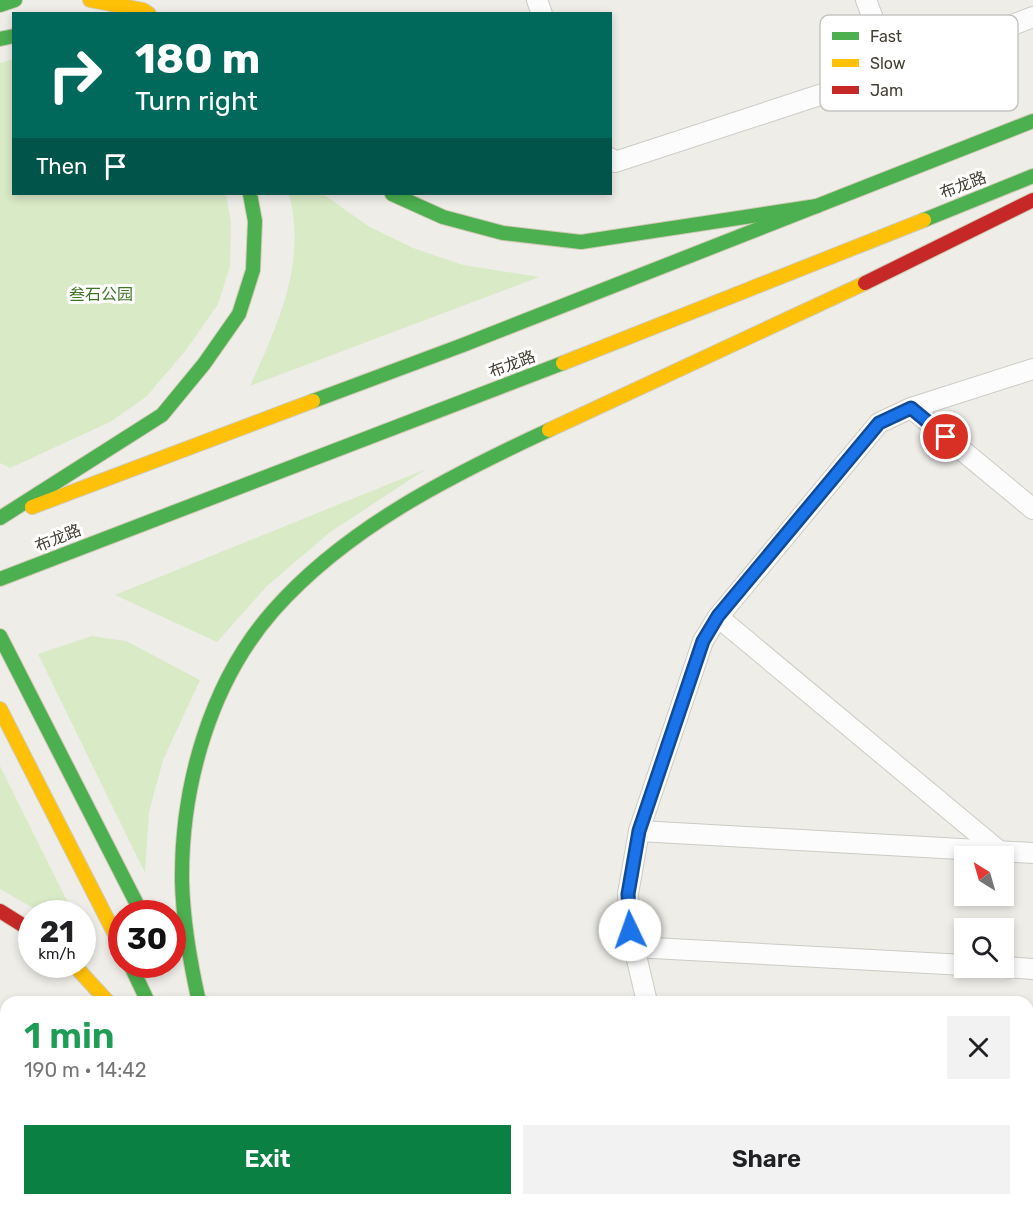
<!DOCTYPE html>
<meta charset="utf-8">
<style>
:root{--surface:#fff;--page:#f2f2f2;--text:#202124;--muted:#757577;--accent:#0b8043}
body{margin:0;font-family:Rubik,"Noto Sans SC",sans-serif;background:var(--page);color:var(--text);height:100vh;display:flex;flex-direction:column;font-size:22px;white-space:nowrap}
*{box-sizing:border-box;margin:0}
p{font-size:20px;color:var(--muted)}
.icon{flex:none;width:33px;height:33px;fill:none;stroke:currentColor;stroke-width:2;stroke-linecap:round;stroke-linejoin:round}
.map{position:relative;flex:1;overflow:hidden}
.sheet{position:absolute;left:0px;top:996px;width:1034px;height:210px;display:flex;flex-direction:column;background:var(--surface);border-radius:18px 18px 0 0;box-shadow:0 3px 9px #0003}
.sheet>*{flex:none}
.hud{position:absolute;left:12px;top:12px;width:600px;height:183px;border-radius:0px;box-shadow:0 3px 9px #0003;background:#00695c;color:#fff;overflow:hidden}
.needle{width:39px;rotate:323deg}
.buttons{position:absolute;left:954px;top:846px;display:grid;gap:12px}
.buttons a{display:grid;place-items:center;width:60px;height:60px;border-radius:0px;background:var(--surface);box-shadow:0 3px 9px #0003;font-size:30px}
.speed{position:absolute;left:18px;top:900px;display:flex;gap:12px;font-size:30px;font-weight:700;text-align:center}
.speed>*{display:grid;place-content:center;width:78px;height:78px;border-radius:50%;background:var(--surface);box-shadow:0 3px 9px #0003;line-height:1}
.speed small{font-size:15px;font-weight:400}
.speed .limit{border:9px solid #d22;background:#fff;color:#111}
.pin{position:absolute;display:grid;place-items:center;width:51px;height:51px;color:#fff;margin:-26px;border:3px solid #fff;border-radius:50%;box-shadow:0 2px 6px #0007}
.me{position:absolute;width:66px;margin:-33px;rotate:357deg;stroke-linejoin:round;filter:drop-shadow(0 0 4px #0008)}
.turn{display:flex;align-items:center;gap:21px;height:126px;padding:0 24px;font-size:27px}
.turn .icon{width:78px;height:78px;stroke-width:2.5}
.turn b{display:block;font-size:42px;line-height:51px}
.then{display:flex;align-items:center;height:57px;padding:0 24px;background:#0003;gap:12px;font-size:22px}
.round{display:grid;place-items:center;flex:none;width:63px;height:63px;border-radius:0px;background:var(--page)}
.head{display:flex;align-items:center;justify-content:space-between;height:102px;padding:0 24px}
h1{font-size:36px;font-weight:600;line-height:45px;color:#1e9e55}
.primary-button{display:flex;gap:12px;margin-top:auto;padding:12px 24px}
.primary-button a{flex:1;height:69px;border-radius:0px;background:var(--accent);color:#fff;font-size:24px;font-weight:600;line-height:69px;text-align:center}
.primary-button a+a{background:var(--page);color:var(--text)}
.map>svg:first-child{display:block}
</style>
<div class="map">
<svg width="1033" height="1206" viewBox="0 0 1033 1206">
<rect width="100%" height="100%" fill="#eeede8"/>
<g fill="#d9eac7">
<polygon points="13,59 14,194 226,194 231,223 230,266 218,304 186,350 146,397 110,422 10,468 0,463 0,63"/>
<path d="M289,194H323L368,226L413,248L463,265L539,277L250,386C278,324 307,263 289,194Z"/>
<polygon points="426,469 329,533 267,586 217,642 115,595"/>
<polygon points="92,636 126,641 200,680 163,760 149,812 145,873 38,654"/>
<polygon points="0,766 73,913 42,913 0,889"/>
</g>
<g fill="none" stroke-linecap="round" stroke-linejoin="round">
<g stroke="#b7d4ee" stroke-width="42">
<polyline points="0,1058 6,1057"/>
<polyline points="142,1200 144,1206"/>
</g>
<defs>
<g id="street">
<polyline points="537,0 542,14"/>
<polyline points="866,0 893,71"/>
<polyline points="610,158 615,162 893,71 1033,17"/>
<polyline points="911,408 1033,509"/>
<polyline points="718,617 999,851"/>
<polyline points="639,831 1033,853"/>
<polyline points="634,947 964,965"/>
<polyline points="1004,967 1033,969"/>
<polyline points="647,1002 630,930 628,894 639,831 703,641 718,617 879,423 911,408 1033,369"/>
<polyline points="1028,1109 1033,1109"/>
</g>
<g id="fast">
<polyline points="0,5 15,0"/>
<polyline points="0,39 14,36"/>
<polyline points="392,194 443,217 503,233 581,242 817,206"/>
<polyline points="924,220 1033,176"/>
<polyline points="313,401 463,345 1033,121"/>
<polyline points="0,518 162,415 204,364 239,314 253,270 255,221 250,194"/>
<polyline points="0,579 563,363"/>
<polyline points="0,636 142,914"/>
<polyline points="130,964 148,1002"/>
<path d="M199,1002C190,962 183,922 182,881C181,786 210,683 273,611C346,528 450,476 549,430"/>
<polyline points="243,1200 246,1206"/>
<polyline points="283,1200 286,1206"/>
</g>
<g id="slow">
<polyline points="90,0 143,10 149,14"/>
<polyline points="563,363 924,220"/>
<polyline points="549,430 865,283"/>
<polyline points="32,507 313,401"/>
<polyline points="0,709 122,948"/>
<polyline points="73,964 108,1002"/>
</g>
<g id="jam">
<polyline points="865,283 1033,200"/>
<polyline points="0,911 32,931"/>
</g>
</defs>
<use href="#street" stroke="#cccbc5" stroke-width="22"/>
<use href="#fast" stroke="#d1cab5" stroke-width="16"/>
<use href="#slow" stroke="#d1cab5" stroke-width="16"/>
<use href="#jam" stroke="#d1cab5" stroke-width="16"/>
<use href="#street" stroke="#fcfcfc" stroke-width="20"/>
<use href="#fast" stroke="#4caf50" stroke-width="14"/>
<use href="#slow" stroke="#ffc107" stroke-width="14"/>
<use href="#jam" stroke="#c62828" stroke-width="14"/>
</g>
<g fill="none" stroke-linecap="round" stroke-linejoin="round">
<defs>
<polyline id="route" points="630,930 628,894 639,831 703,641 718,616 879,423 911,408 946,437"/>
</defs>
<use href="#route" stroke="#114b97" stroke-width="15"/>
<use href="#route" stroke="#1a73e8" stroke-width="10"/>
</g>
<g text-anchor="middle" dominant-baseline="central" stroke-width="6" stroke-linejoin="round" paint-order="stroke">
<g font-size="16" fill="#443f34" stroke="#fff">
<text transform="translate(963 185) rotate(-21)">布龙路</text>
<text transform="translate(512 364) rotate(-21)">布龙路</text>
<text transform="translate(58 538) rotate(-22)">布龙路</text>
</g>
<g font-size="16" fill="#3f7528" stroke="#fff">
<text x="101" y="294">叁石公园</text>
</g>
</g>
<rect x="820" y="15" width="198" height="96" rx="9" fill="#fff" stroke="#c7c5c2" stroke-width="1.5"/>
<rect x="832" y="32" width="27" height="8" fill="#4caf50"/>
<rect x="832" y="59" width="27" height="8" fill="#ffc107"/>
<rect x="832" y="86" width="27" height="8" fill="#c62828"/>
<g font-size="16" fill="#443f34">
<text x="870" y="42">Fast</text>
<text x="870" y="69">Slow</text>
<text x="870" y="96">Jam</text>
</g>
</svg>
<div class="buttons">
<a><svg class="needle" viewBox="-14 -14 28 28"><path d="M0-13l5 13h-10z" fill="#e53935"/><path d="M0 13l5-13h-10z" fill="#757577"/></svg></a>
<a><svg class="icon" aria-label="search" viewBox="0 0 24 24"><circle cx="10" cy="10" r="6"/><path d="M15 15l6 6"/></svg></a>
</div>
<div class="speed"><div>21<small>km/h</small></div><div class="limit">30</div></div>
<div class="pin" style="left:946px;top:437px;background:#d93025"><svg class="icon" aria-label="arrive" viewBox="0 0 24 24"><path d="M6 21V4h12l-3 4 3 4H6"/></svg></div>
<svg class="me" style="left:630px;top:930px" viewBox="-20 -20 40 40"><circle r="19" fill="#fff"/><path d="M0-13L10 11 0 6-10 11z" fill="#1a73e8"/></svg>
<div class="hud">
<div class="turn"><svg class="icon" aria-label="right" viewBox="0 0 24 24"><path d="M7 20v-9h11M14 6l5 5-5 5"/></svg><div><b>180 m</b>Turn right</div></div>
<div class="then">Then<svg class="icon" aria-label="arrive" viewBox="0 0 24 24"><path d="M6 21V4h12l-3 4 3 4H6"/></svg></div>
</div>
<section class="sheet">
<div class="head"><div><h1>1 min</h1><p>190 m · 14:42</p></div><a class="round"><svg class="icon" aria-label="close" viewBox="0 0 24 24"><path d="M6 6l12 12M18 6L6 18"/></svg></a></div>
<div class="primary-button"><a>Exit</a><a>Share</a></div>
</section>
</div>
